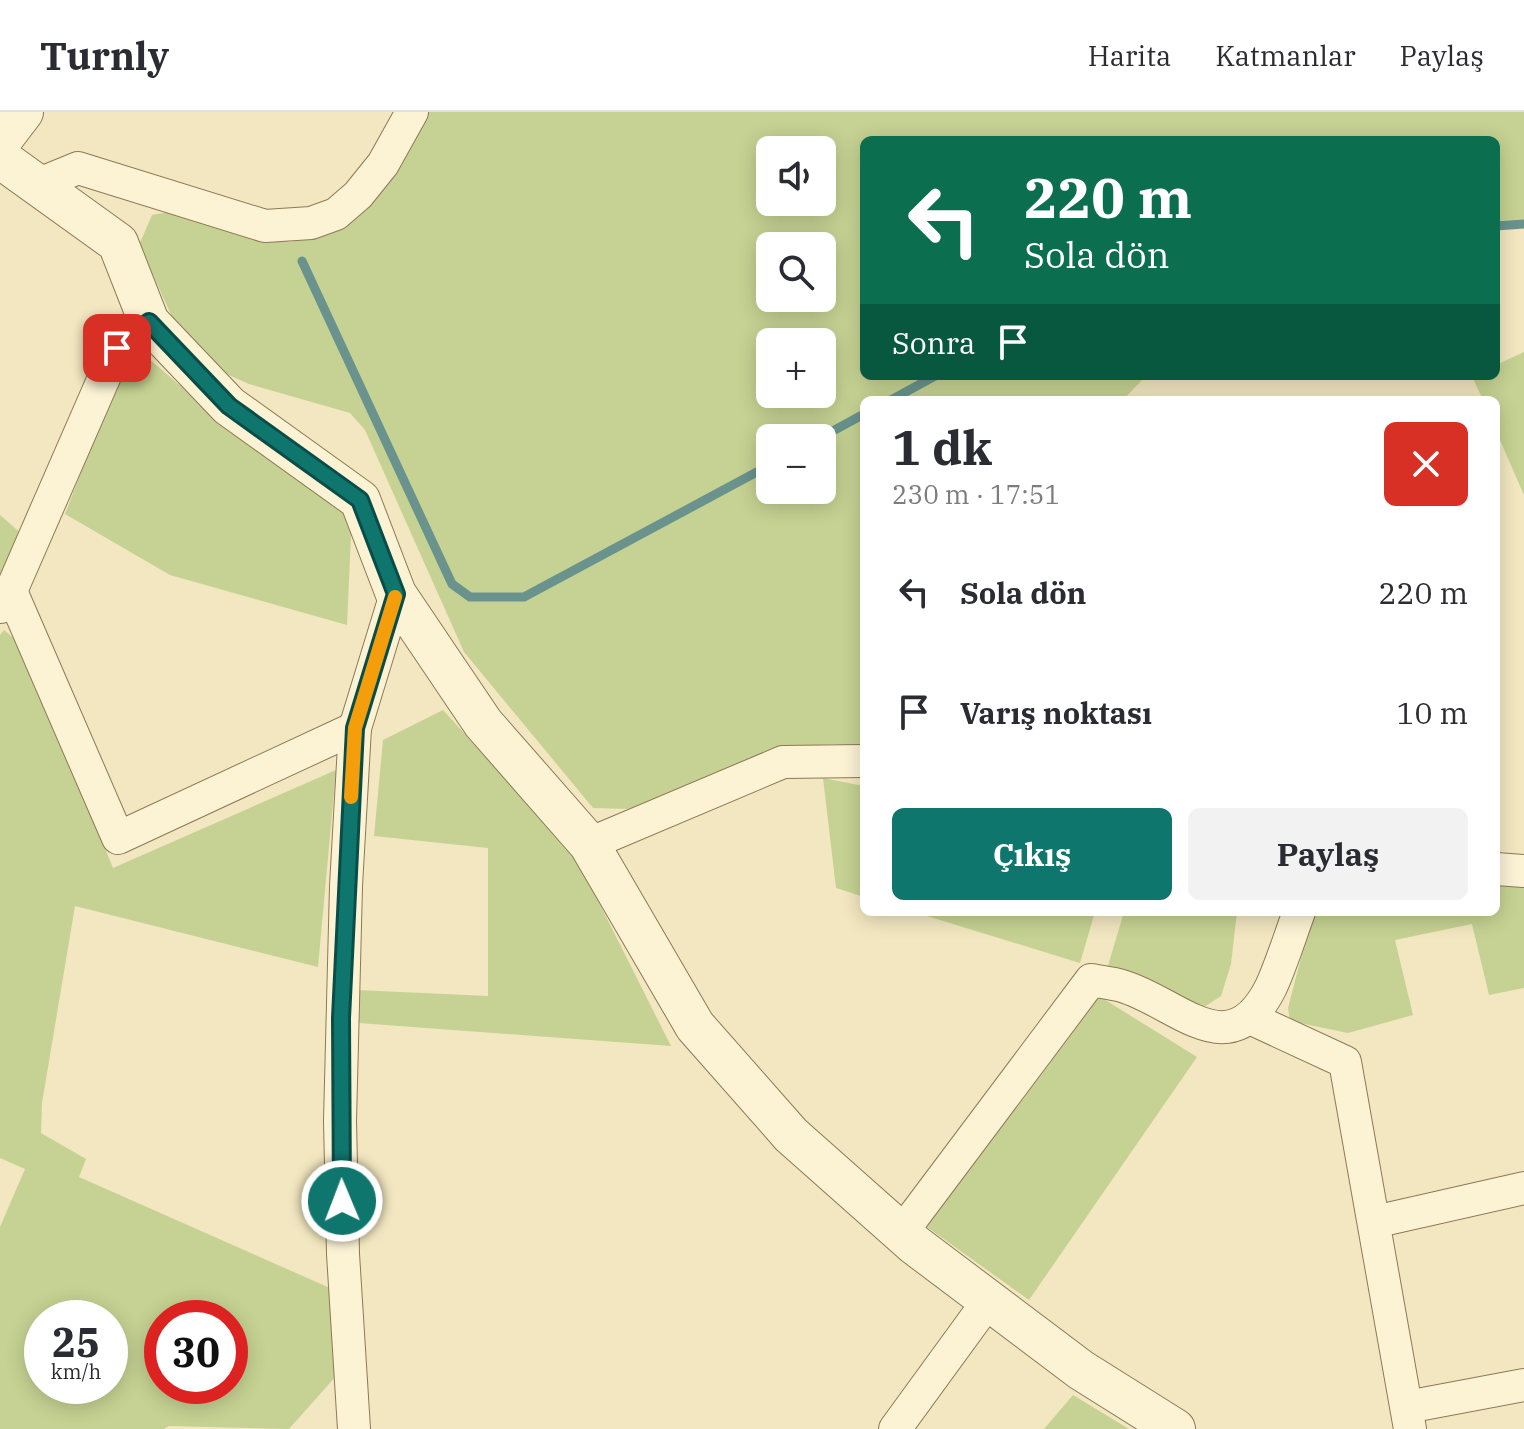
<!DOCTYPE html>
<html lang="tr">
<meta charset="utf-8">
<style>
:root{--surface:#fff;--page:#f2f2f3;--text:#2b2b33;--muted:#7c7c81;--line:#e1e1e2;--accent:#0f766e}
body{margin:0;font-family:"IBM Plex Serif",serif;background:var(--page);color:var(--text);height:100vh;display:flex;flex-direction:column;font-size:30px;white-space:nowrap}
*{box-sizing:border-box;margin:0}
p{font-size:26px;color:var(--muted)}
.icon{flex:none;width:44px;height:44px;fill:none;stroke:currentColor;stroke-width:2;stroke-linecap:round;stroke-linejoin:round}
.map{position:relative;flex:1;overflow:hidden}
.sheet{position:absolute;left:860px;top:284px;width:640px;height:520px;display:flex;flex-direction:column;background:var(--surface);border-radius:12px;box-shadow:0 4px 20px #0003}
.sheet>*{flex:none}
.guide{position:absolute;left:860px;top:24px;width:640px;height:244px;border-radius:12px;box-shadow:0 4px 20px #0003;background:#0b6e4f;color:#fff;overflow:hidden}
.fabs{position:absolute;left:756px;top:24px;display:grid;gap:16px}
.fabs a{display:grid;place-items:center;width:80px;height:80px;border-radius:12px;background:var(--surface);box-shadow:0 4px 20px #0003;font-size:40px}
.speed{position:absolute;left:24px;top:1188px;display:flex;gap:16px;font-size:40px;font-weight:700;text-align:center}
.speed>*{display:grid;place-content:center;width:104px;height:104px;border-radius:50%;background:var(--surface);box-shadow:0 4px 20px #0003;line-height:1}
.speed small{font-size:20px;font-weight:400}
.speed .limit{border:12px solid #d22;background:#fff;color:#111}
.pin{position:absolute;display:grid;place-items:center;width:68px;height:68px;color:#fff;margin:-34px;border-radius:16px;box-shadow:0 4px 12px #0006}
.me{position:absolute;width:88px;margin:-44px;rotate:359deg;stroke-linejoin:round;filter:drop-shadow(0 0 6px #0008)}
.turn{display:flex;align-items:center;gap:28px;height:168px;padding:0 32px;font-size:36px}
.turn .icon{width:104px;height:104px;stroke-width:2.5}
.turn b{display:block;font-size:56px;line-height:68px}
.then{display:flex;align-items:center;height:76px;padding:0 32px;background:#0003;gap:16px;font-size:30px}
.round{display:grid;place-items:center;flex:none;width:84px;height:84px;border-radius:12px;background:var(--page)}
.head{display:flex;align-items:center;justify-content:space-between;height:136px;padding:0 32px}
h1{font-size:48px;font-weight:700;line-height:60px}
.button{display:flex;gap:16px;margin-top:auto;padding:16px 32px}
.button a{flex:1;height:92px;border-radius:12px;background:var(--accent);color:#fff;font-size:32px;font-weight:700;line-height:92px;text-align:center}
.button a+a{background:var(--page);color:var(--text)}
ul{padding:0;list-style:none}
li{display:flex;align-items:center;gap:24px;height:120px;padding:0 32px}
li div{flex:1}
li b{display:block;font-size:30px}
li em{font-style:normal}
header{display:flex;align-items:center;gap:48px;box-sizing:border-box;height:112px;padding:0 40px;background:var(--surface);border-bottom:2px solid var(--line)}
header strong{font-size:38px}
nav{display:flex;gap:44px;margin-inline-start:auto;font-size:28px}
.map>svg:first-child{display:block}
</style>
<header>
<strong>Turnly</strong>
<nav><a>Harita</a><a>Katmanlar</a><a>Paylaş</a></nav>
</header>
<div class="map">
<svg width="1524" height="1317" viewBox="0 0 1524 1317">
<rect width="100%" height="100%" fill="#f2e7c0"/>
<g fill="#c6d293" fill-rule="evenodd">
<path d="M428,0H1524V113L1496,114V28H864V264H1146L1123,288H864V636L835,632L779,636L628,697L593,696L464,540L365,318L350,301L249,272L204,252L174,209L139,133L152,103L174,99L217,114L291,130L343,110ZM770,38H822V90H770ZM770,134H822V186H770ZM770,230H822V282H770ZM770,326H822V378H770Z"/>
<polygon points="139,238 231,318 352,401 347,513 170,463 65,402 124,249"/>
<polygon points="1524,240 1524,383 1496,319 1496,288 1483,288 1472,264 1496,264 1496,253"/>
<polygon points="0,403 24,424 0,468"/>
<path d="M4,518L24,535L113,756L336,658L318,855L75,794L42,991L41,1021L86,1047L79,1065L330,1176L337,1263L289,1317L169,1314L164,1317H0V1115L25,1057L0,1046V523ZM42,1206H110V1274H42ZM162,1206H230V1274H162Z"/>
<polygon points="443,598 574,741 671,934 359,911 357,878 488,884 488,736 374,724 383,628"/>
<polygon points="823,666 864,674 864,785 836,776"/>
<polygon points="1496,770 1524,772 1524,876 1489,883 1472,812 1395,828 1413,903 1348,921 1290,909 1288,896 1313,800 1496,800"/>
<polygon points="914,800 1095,800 1080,851"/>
<polygon points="1124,800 1237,800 1231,852 1221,884 1204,895 1107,857"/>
<polygon points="1094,881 1197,945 1029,1188 927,1115"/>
<polygon points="1073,1283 1129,1317 1044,1317"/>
</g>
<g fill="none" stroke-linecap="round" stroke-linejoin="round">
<g stroke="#69938c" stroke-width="9">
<polyline points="1496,114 1524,112"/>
<polyline points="302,149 452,472 470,485 524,485 770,353"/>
<polyline points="891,288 935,264"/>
<polyline points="820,326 864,302"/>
</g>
<defs>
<g id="minor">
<polyline points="39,72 78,56 265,114 311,111 336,102 358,83 383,52 412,0"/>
<polyline points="11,479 118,726 355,616"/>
<polyline points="1,495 11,479 117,236 149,210"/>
<polyline points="589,732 783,650 864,649"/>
<polyline points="1496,757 1524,759"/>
<polyline points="1250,906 1345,950 1410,1317"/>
<polyline points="1374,1110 1524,1076"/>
<path d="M902,1120L1091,868C1101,870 1112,871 1122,874C1179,891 1230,957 1271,875C1282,851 1290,824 1299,800"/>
<polyline points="1407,1295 1524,1273"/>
<polyline points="354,1317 343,1142 340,1009 346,774 355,616 396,482"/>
<polyline points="895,1317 989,1188"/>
</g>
<g id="tertiary">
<polyline points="0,30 23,0"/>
<polyline points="0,46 118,131 149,210 229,294 360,388 396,482 483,611 589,732 695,914 791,1023 915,1133 1081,1258 1175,1317"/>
</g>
</defs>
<use href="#minor" stroke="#8e7856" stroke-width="34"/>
<use href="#tertiary" stroke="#8e7856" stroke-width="42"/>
<use href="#minor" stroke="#fcf3d5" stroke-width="32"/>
<use href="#tertiary" stroke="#fcf3d5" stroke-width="40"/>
</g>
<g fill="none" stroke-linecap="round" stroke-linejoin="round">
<defs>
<polyline id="route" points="117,236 149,210 229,294 360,388 396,482 355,616 341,906 342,1089"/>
</defs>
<use href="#route" stroke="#0a4d48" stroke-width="20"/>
<use href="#route" stroke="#0f766e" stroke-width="14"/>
<polyline stroke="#f59e0b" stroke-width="14" points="351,685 355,616 395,485"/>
</g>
</svg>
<div class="fabs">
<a><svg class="icon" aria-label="sound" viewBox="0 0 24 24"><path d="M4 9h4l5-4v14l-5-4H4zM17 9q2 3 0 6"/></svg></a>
<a><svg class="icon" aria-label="search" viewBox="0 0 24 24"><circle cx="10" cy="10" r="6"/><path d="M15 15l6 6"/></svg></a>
<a>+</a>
<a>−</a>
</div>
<div class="speed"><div>25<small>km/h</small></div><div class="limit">30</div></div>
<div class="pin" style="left:117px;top:236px;background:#d93025"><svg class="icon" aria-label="arrive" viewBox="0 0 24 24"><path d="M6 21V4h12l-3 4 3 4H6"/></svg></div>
<svg class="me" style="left:342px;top:1089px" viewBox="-20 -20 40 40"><circle r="17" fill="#0f766e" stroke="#fff" stroke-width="3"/><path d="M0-11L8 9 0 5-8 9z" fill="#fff"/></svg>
<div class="guide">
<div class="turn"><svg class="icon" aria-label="left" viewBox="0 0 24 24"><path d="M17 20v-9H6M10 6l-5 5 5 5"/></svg><div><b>220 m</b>Sola dön</div></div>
<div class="then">Sonra<svg class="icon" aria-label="arrive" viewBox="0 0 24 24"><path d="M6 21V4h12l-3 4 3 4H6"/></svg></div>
</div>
<section class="sheet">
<div class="head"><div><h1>1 dk</h1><p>230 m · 17:51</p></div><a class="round" style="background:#d93025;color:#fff"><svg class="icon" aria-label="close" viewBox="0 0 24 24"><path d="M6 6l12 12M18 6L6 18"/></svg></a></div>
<ul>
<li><svg class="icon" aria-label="left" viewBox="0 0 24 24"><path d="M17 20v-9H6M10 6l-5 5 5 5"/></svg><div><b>Sola dön</b></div><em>220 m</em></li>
<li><svg class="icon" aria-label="arrive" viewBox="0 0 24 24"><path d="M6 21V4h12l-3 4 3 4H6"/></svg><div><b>Varış noktası</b></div><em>10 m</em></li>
</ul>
<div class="button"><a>Çıkış</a><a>Paylaş</a></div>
</section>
</div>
